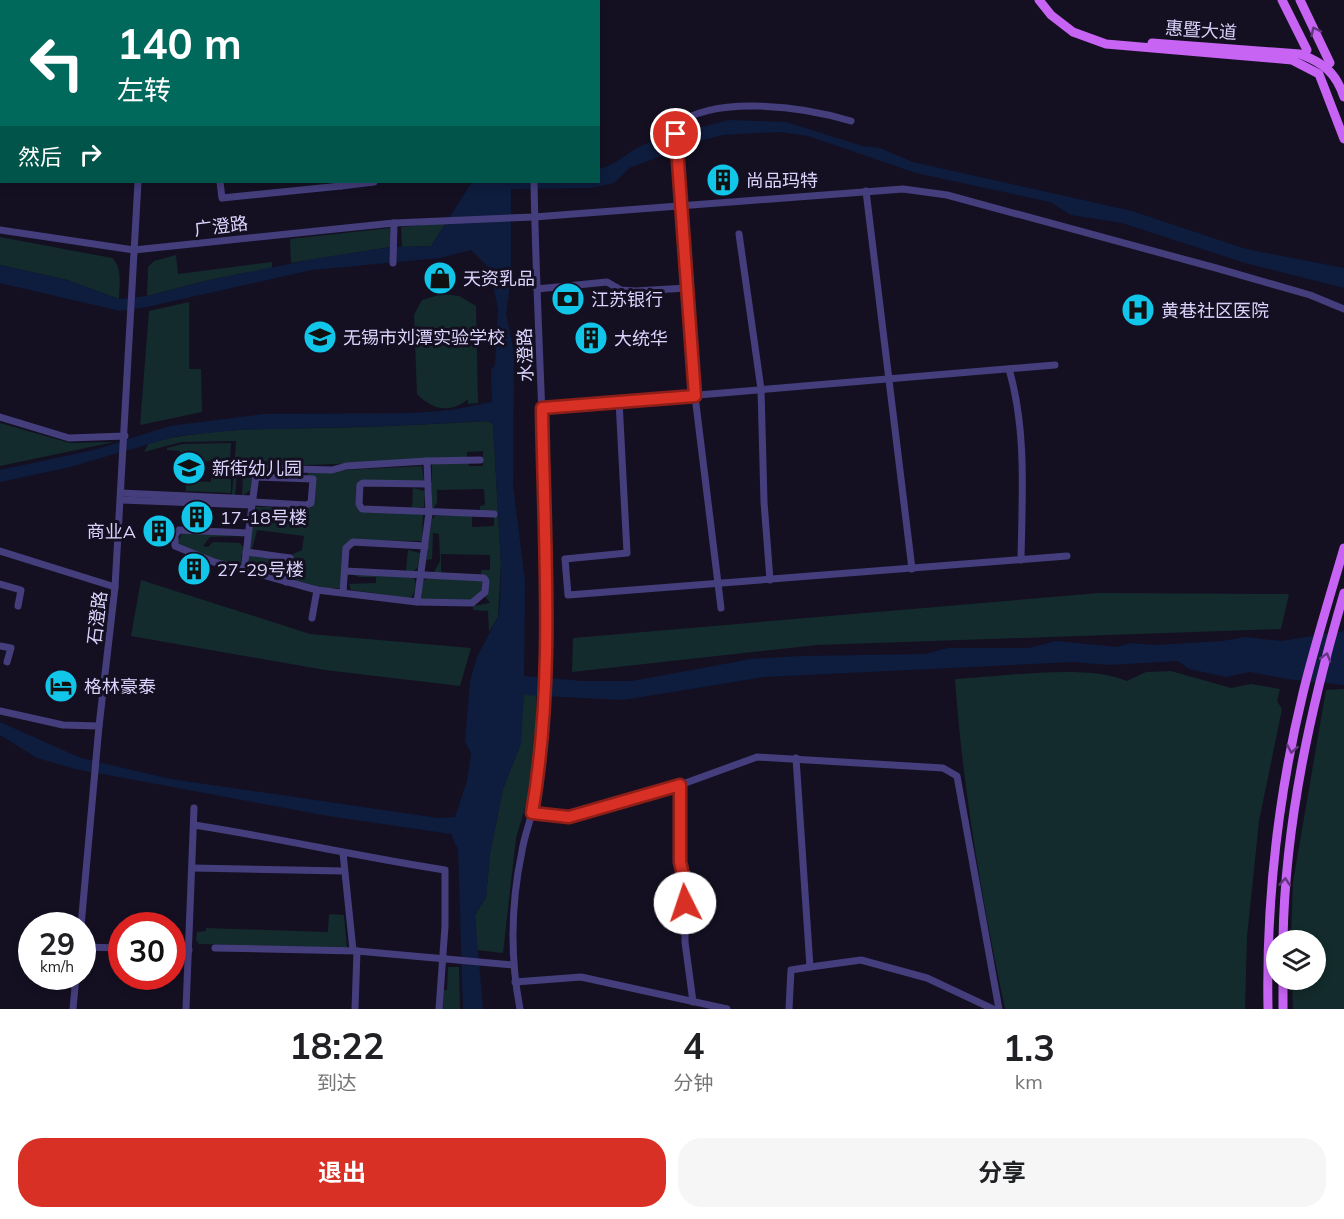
<!DOCTYPE html>
<html lang="zh">
<meta charset="utf-8">
<style>
:root{--surface:#fff;--page:#f6f6f6;--text:#202124;--muted:#757577;--accent:#d93025}
body{margin:0;font-family:Mulish,"Noto Sans SC",sans-serif;background:var(--page);color:var(--text);height:100vh;display:flex;flex-direction:column;font-size:22px;white-space:nowrap}
*{box-sizing:border-box;margin:0}
p{font-size:20px;color:var(--muted)}
.icon{flex:none;width:33px;height:33px;fill:none;stroke:currentColor;stroke-width:2;stroke-linecap:round;stroke-linejoin:round}
.map{position:relative;height:1009px;overflow:hidden}
.panel{display:flex;flex-direction:column;background:var(--surface);flex:1}
.panel>*{flex:none}
.banner{position:absolute;left:0px;top:0px;width:600px;height:183px;box-shadow:0 3px 9px #0003;background:#00695c;color:#fff;overflow:hidden}
.controls{position:absolute;left:1266px;top:930px;display:grid;gap:12px}
.controls a{display:grid;place-items:center;width:60px;height:60px;border-radius:50%;background:var(--surface);box-shadow:0 3px 9px #0003;font-size:30px}
.speed{position:absolute;left:18px;top:912px;display:flex;gap:12px;font-size:30px;font-weight:700;text-align:center}
.speed>*{display:grid;place-content:center;width:78px;height:78px;border-radius:50%;background:var(--surface);box-shadow:0 3px 9px #0003;line-height:1}
.speed small{font-size:15px;font-weight:400}
.speed .limit{border:9px solid #d22;background:#fff;color:#111}
.pin{position:absolute;display:grid;place-items:center;width:51px;height:51px;color:#fff;margin:-26px;border:3px solid #fff;border-radius:50%;box-shadow:0 2px 6px #0007}
.me{position:absolute;width:66px;margin:-33px;rotate:356deg;stroke-linejoin:round;filter:drop-shadow(0 0 4px #0008)}
.turn{display:flex;align-items:center;gap:21px;height:126px;padding:0 18px;font-size:27px}
.turn .icon{width:78px;height:78px;stroke-width:2.5}
.turn b{display:block;font-size:42px;line-height:51px}
.then{display:flex;align-items:center;height:57px;padding:0 18px;background:#0003;gap:12px;font-size:22px}
.eta{display:flex;justify-content:space-evenly;align-items:center;height:102px;text-align:center}
.eta b{font-size:36px;font-weight:700;line-height:42px}
.action{display:flex;gap:12px;margin-top:auto;padding:12px 18px}
.action a{flex:1;height:69px;border-radius:24px;background:var(--accent);color:#fff;font-size:24px;font-weight:700;line-height:69px;text-align:center}
.action a+a{background:var(--page);color:var(--text)}
.map>svg:first-child{display:block}
</style>
<div class="map">
<svg width="1344" height="1009" viewBox="0 0 1344 1009">
<rect width="100%" height="100%" fill="#141022"/>
<g fill="#132b2c">
<polygon points="446,223 431,246 402,247 401,227"/>
<polygon points="390,228 391,247 291,263 290,239"/>
<path d="M0,237L112,258C123,268 119,285 119,299L67,280L0,265Z"/>
<polygon points="176,255 178,274 272,262 272,268 209,280 147,296 148,267 154,261"/>
<path d="M442,294L459,296L476,306L478,403L468,404V399C451,414 432,410 417,394L414,315L422,300Z"/>
<polygon points="189,302 189,369 201,369 202,412 140,425 149,311"/>
<path d="M488,421L493,424L501,563L498,617L489,632L488,611L473,610V606L490,603L484,595L489,589L487,576H481V570H490V555L441,554V575L433,574L440,561L439,534L433,533L432,559L426,560L432,519L435,516H472V527L494,526V511H480V506L485,505L484,489L437,490V503L432,510V465L435,462H468L469,466H483V451L467,452V457C396,460 326,466 254,466L251,490L242,496L243,474H237L235,495H232L236,441L181,442L144,452L149,443C206,428 265,429 323,428C378,427 433,424 488,421Z"/>
<polygon points="0,423 70,443 114,442 0,466"/>
<polygon points="231,443 230,461 206,461 205,466 180,465 180,451 167,450 167,448 183,444"/>
<polygon points="422,466 424,480 421,483 363,481 358,507 423,514 422,541 351,540 344,548 341,588 324,588 289,579 293,554 302,550 304,536 257,530 252,549 249,549 256,507 307,507 315,477 307,477 308,472"/>
<polygon points="211,478 231,479 231,493 186,491 186,481 211,482"/>
<polygon points="413,488 425,491 424,507 412,508"/>
<polygon points="182,533 241,536 210,537 203,546 208,547 213,542 240,543 243,547 240,566 237,568 180,546 177,543"/>
<polygon points="408,550 420,553 418,567 413,572 406,571"/>
<polygon points="249,556 286,560 283,577 249,568"/>
<path d="M349,573L413,577C418,583 415,592 411,598L351,590L349,584L376,583V577H359Z"/>
<polygon points="427,579 482,579 484,590 471,601 421,599 423,581"/>
<polygon points="141,580 310,634 471,648 460,686 325,670 131,636"/>
<polygon points="1099,593 1289,594 1281,629 817,645 572,672 573,638"/>
<path d="M1171,671L1231,688L1251,684L1280,689L1277,701L1282,709L1259,821L1247,937L1245,1009H1005C982,900 963,791 955,679C1002,677 1086,663 1127,681L1146,672Z"/>
<polygon points="1344,689 1344,1009 1293,1009 1292,980 1316,980 1316,940 1291,940 1293,882 1326,690"/>
<polygon points="536,694 536,757 531,787 516,838 503,953 477,950 475,915 486,897 490,854 503,789 521,743 523,695"/>
<polygon points="329,914 344,915 347,948 199,944 196,940 197,932 206,931 206,928 328,932"/>
<polygon points="448,967 459,967 460,1009 442,1009 443,990 447,990"/>
</g>
<path fill="#0e1c3d" d="M729,120L786,122L863,146L880,148L913,162L1132,211L1246,249L1344,268V288L1245,263L1122,223L1071,215L1050,202L916,173L808,136L779,132L723,135L704,140L629,168L614,183L592,188L511,189V278L506,314L514,352L513,486L525,581L524,676L583,681H632L751,659L801,656L925,654L948,648H1029L1056,641L1117,647L1131,643L1156,645L1222,641L1245,637L1281,641L1344,631V685L1287,679L1250,672L1226,677L1189,669L1178,661L1109,665L1072,662L764,677L623,700L524,695L521,743L503,789L490,854L486,897L475,915L483,1009H463L458,850L451,834L328,816L75,769L37,758L0,735V722L81,758L171,779L438,818L455,817L467,781L471,753L465,741L470,681L477,657L498,617L500,604L501,563L493,424L487,421L392,426L237,430L177,436L70,467L0,482V470L98,449L169,426L263,414L414,413L451,410L492,402L491,370L495,365L498,309L490,269L471,250L440,258L312,270L147,307L120,311L0,283V265L67,280L119,299L147,296L209,280L319,258L391,247L431,246L472,182H598L599,169C615,166 628,151 643,145C670,133 701,128 729,120Z"/>
<g fill="none" stroke-linecap="round" stroke-linejoin="round">
<g stroke="#453e7d" stroke-width="7">
<polyline points="169,0 174,2"/>
<polyline points="378,0 378,2"/>
<polyline points="484,0 484,2"/>
<polyline points="532,0 532,2"/>
<polyline points="234,2 235,0"/>
<polyline points="220,182 222,198 341,186"/>
<polyline points="341,183 341,186 374,182"/>
<polyline points="866,191 912,569"/>
<polyline points="0,230 134,250 394,223 534,217 903,189 947,195 1216,268 1310,295 1344,309"/>
<polyline points="739,234 761,389 764,502 770,580"/>
<polyline points="393,263 394,223"/>
<polyline points="537,289 607,282 621,290 635,291 687,288"/>
<path d="M1009,369C1027,431 1022,496 1021,560"/>
<polyline points="619,401 627,553 565,559 568,595 1067,556"/>
<polyline points="542,408 1055,365"/>
<polyline points="0,417 69,438 125,436"/>
<polyline points="427,461 480,460"/>
<polyline points="428,484 363,483 360,485 359,504 362,509 494,514"/>
<polyline points="121,493 252,499"/>
<polyline points="121,500 252,505 244,570 317,590 417,602 429,513 427,461 346,466 332,470 257,468 252,505"/>
<polyline points="252,502 306,505 311,503 313,479 256,477"/>
<polyline points="0,551 115,587"/>
<polyline points="246,552 290,558 286,582"/>
<polyline points="244,570 214,562 175,546 175,535 179,530 248,533"/>
<polyline points="345,571 484,578 486,581 485,592 472,603 417,602"/>
<polyline points="0,584 21,590 18,606"/>
<polyline points="343,592 346,548 353,542 425,546"/>
<path d="M721,608L695,396L676,125C716,94 805,107 851,121"/>
<polyline points="312,618 317,590"/>
<polyline points="0,646 11,648 7,662"/>
<polyline points="0,711 63,725 99,726"/>
<polyline points="680,785 680,862 685,883 685,942 693,1002"/>
<polyline points="532,813 569,817 680,785 757,757 943,768 957,776 999,1009"/>
<path d="M194,825C278,838 361,857 445,870V926L439,1009"/>
<polyline points="343,853 353,950"/>
<polyline points="192,868 343,871"/>
<polyline points="81,926 99,726 115,587 138,182"/>
<polyline points="82,947 122,948"/>
<polyline points="215,948 357,951 513,965"/>
<polyline points="172,950 189,950"/>
<polyline points="810,967 861,960 927,978 993,1009"/>
<polyline points="515,982 581,977 727,1009"/>
<polyline points="73,1009 76,976"/>
<polyline points="186,1009 194,808"/>
<polyline points="355,1009 357,951"/>
<path d="M520,1009C510,957 511,903 522,851C524,838 529,825 532,812C539,777 543,743 544,708C552,533 537,357 534,182"/>
<polyline points="789,1009 791,970 810,967 796,758"/>
</g>
<g stroke="#c764f3" stroke-width="9">
<polyline points="1039,0 1051,15 1073,32 1106,44 1292,60 1319,74 1344,139"/>
<polyline points="1282,0 1307,50"/>
<polyline points="1300,0 1330,63"/>
<path d="M1152,43L1300,54C1324,63 1336,73 1344,97"/>
<path d="M1283,940C1285,822 1311,706 1344,593"/>
<polyline points="1283,980 1283,1009"/>
<path d="M1268,1009C1266,903 1278,796 1303,693C1315,644 1330,596 1344,548"/>
</g>
</g>
<defs><path id="oneway-chevron" d="M-2-3.5L2.5 0L-2 3.5" fill="none" stroke-width="1.6" stroke-linecap="round" stroke-linejoin="round" transform="scale(1.5)"/></defs>
<g stroke="#653680">
<use href="#oneway-chevron" transform="translate(1315 31) rotate(-115)"/>
<use href="#oneway-chevron" transform="translate(1326 657) rotate(-74)"/>
<use href="#oneway-chevron" transform="translate(1292 749) rotate(100)"/>
<use href="#oneway-chevron" transform="translate(1285 882) rotate(-86)"/>
</g>
<g fill="none" stroke-linecap="round" stroke-linejoin="round">
<defs>
<path id="route" d="M676,134L695,396L542,408C544,543 555,680 532,813L569,817L680,785V862L685,883V903"/>
</defs>
<use href="#route" stroke="#8d1f18" stroke-width="15"/>
<use href="#route" stroke="#d93025" stroke-width="10"/>
</g>
<defs>
<symbol id="building-disc" viewBox="-11 -11 22 22"><circle r="9.5" fill="#12c6ea" stroke="#141022"/><path d="M-4-6H4V6H1V3H-1V6H-4ZM-2.5-4.3h1.7v1.8h-1.7ZM.8-4.3h1.7v1.8H.8ZM-2.5-1h1.7V.8h-1.7ZM.8-1h1.7V.8H.8Z" fill="#111"/></symbol>
<symbol id="shop-disc" viewBox="-11 -11 22 22"><circle r="9.5" fill="#12c6ea" stroke="#141022"/><path d="M-5-2.5h2.3a2.7 3.5 0 0 1 5.4 0H5L5.5 6h-11ZM-1.5-2.5h3a1.5 2.3 0 0 0-3 0Z" fill="#111"/></symbol>
<symbol id="bank-disc" viewBox="-11 -11 22 22"><circle r="9.5" fill="#12c6ea" stroke="#141022"/><path d="M-6-4H6V4H-6ZM0-2.3a2.3 2.3 0 1 0 0 4.6a2.3 2.3 0 1 0 0-4.6Z" fill="#111"/></symbol>
<symbol id="hospital-disc" viewBox="-11 -11 22 22"><circle r="9.5" fill="#12c6ea" stroke="#141022"/><path d="M-5-5h3v3.5h4V-5h3V5h-3V1.5h-4V5h-3Z" fill="#111"/></symbol>
<symbol id="school-disc" viewBox="-11 -11 22 22"><circle r="9.5" fill="#12c6ea" stroke="#141022"/><path d="M0-5L7-2L0 1L-7-2ZM-4 1L0 2.5L4 1V4Q0 6-4 4Z" fill="#111"/></symbol>
<symbol id="hotel-disc" viewBox="-11 -11 22 22"><circle r="9.5" fill="#12c6ea" stroke="#141022"/><path d="M-6-4.5h1.5V1H6V5H4.5V3h-9V5H-6ZM-4 0a1.8 1.8 0 1 1 3.6 0ZM.5 0V-2.5h3Q6-2.5 6 0Z" fill="#111"/></symbol>
</defs>
<g fill-rule="evenodd">
<use href="#building-disc" x="704" y="161" width="38" height="38"/>
<use href="#shop-disc" x="421" y="259" width="38" height="38"/>
<use href="#bank-disc" x="549" y="280" width="38" height="38"/>
<use href="#hospital-disc" x="1119" y="291" width="38" height="38"/>
<use href="#school-disc" x="301" y="318" width="38" height="38"/>
<use href="#building-disc" x="572" y="319" width="38" height="38"/>
<use href="#school-disc" x="170" y="449" width="38" height="38"/>
<use href="#building-disc" x="178" y="498" width="38" height="38"/>
<use href="#building-disc" x="140" y="512" width="38" height="38"/>
<use href="#building-disc" x="175" y="550" width="38" height="38"/>
<use href="#hotel-disc" x="42" y="667" width="38" height="38"/>
</g>
<g text-anchor="middle" dominant-baseline="central" stroke-width="6" stroke-linejoin="round" paint-order="stroke">
<g font-size="18" fill="#dbd4fc" stroke="#141022">
<text transform="translate(1201 30) rotate(4)">惠暨大道</text>
<text transform="translate(221 226) rotate(-7)">广澄路</text>
<text transform="translate(525 355) rotate(-92)">水澄路</text>
<text transform="translate(97 618) rotate(-83)">石澄路</text>
</g>
<g font-size="18" fill="#dbd4fc" stroke="#141022" text-anchor="start">
<text x="746" y="180">尚品玛特</text>
<text x="463" y="278">天资乳品</text>
<text x="591" y="299">江苏银行</text>
<text x="1161" y="310">黄巷社区医院</text>
<text x="343" y="337">无锡市刘潭实验学校</text>
<text x="614" y="338">大统华</text>
<text x="212" y="468">新街幼儿园</text>
<text x="220" y="517">17-18号楼</text>
<text x="136" y="531" text-anchor="end">商业A</text>
<text x="217" y="569">27-29号楼</text>
<text x="84" y="686">格林豪泰</text>
</g>
</g>
</svg>
<div class="controls">
<a><svg class="icon" aria-label="layers" viewBox="0 0 24 24"><path d="M12 4l9 5-9 5-9-5zM3 14l9 5 9-5"/></svg></a>
</div>
<div class="speed"><div>29<small>km/h</small></div><div class="limit">30</div></div>
<div class="pin" style="left:676px;top:134px;background:#d93025"><svg class="icon" aria-label="arrive" viewBox="0 0 24 24"><path d="M6 21V4h12l-3 4 3 4H6"/></svg></div>
<svg class="me" style="left:685px;top:903px" viewBox="-20 -20 40 40"><circle r="19" fill="#fff"/><path d="M0-13L10 11 0 6-10 11z" fill="#d93025"/></svg>
<div class="banner">
<div class="turn"><svg class="icon" aria-label="left" viewBox="0 0 24 24"><path d="M17 20v-9H6M10 6l-5 5 5 5"/></svg><div><b>140 m</b>左转</div></div>
<div class="then">然后<svg class="icon" aria-label="right" viewBox="0 0 24 24"><path d="M7 20v-9h11M14 6l5 5-5 5"/></svg></div>
</div>
</div>
<section class="panel">
<div class="eta">
<div><b>18:22</b><p>到达</p></div>
<div><b>4</b><p>分钟</p></div>
<div><b>1.3</b><p>km</p></div>
</div>
<div class="action"><a>退出</a><a>分享</a></div>
</section>
